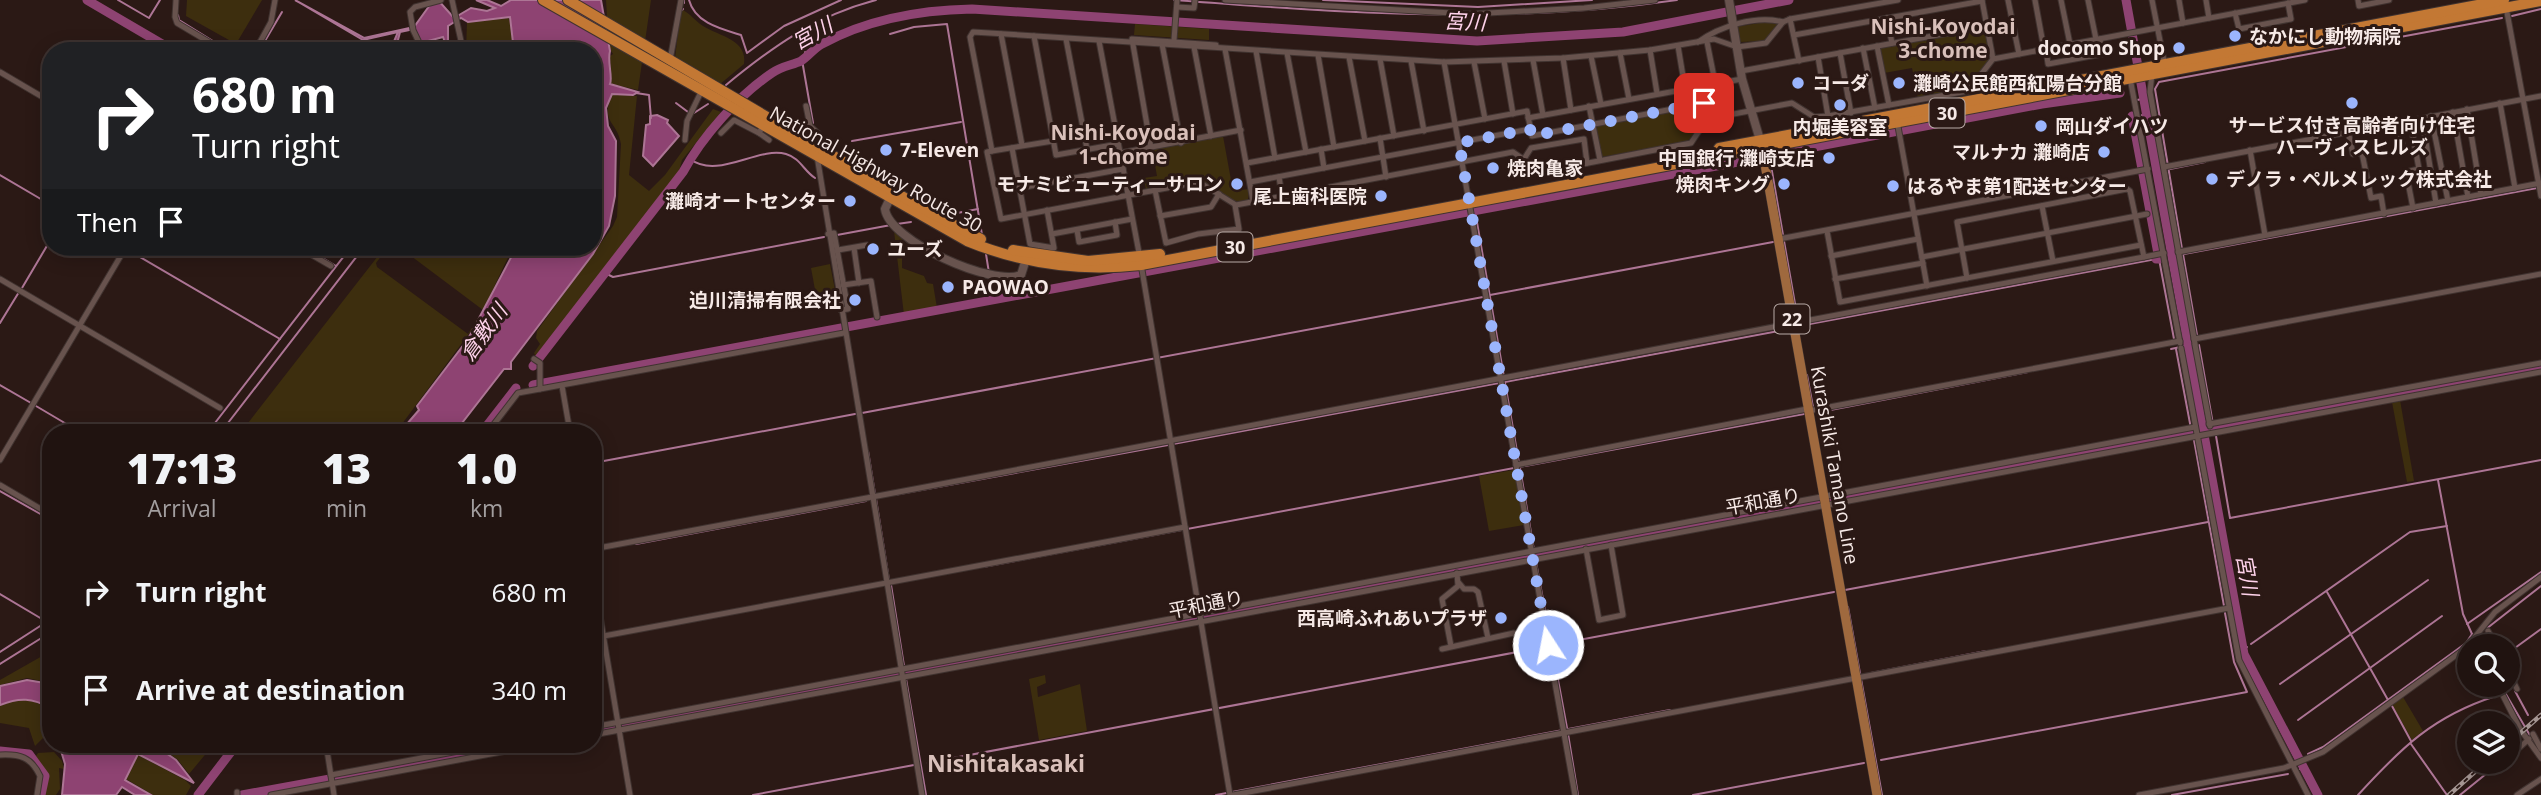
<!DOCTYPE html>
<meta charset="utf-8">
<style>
:root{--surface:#201310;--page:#281c19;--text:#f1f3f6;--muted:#a29e9f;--line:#3d3230}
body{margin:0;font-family:"Open Sans","Noto Sans JP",sans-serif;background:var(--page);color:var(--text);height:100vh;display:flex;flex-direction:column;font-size:26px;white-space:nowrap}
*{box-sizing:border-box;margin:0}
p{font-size:23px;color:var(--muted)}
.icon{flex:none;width:38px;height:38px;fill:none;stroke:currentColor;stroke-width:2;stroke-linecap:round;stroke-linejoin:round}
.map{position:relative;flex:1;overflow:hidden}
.details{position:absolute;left:42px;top:424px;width:560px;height:329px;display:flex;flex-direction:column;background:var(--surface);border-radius:28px;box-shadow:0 4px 18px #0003,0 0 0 2px var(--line)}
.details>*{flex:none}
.banner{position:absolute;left:42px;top:42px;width:560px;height:214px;border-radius:28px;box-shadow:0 4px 18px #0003,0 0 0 2px var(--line);background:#202124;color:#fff;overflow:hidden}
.buttons{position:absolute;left:2457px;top:634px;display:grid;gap:14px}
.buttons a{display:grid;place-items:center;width:63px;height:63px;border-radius:50%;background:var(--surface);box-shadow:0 4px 18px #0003,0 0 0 2px var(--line);font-size:35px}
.pin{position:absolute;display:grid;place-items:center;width:60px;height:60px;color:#fff;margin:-30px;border-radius:14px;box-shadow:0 4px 10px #0006}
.me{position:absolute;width:77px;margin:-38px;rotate:349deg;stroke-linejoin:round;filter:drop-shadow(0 0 5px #0008)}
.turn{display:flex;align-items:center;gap:24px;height:147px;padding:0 35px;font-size:32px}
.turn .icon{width:91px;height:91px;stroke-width:2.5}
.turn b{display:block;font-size:49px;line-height:60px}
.then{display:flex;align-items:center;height:66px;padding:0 35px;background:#0003;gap:14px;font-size:26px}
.eta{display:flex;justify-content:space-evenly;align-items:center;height:119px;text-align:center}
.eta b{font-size:42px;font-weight:800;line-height:49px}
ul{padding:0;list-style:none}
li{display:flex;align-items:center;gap:21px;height:98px;padding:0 35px}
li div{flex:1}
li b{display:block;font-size:26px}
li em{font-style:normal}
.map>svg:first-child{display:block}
</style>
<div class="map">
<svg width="2541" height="795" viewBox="0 0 2541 795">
<rect width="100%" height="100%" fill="#2b1915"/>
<g fill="#3d2e0e">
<polygon points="187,0 262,0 236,44 186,16"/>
<polygon points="606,0 651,0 638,90 611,84 610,56 613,54 609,48"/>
<path d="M681,9C690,13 695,21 703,26C719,36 748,40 744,64L719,85L675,58Z"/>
<polygon points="508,18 512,25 512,51 466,51 467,22"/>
<polygon points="1770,21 1779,23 1766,41 1739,42 1736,27"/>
<polygon points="1135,24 1209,29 1209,40 1134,35"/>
<polygon points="1985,28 1991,58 1969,89 1918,98 1912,68 1884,73 1880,48"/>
<path d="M612,94L637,96L629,175L649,191L665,175L713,109L721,112L682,160L679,171L536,357L534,353L540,344L536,338L537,331L613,226L617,217L621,144C617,120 600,124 612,94Z"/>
<polygon points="1703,105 1705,118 1689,141 1601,157 1595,125"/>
<polygon points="1223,136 1233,191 1249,189 1248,200 1233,202 1200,179 1146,190 1144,178 1157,176 1152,149"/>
<polygon points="894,231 902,237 902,268 924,276 927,283 933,284 937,308 904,315"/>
<path d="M385,247H388L376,263L377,267L468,334L483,310L399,247H514C509,254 484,307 485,312L396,432H241Z"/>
<polygon points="830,264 835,290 816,295 811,268"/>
<polygon points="2400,400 2414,481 2407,482 2392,402"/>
<polygon points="1514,470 1524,525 1489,531 1479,476"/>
<polygon points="51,651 51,683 27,678 0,685 0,680"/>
<polygon points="1045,675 1046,683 1037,687 1038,697 1080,684 1087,731 1039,740 1029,679"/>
<polygon points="2403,697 2423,731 2412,740 2392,704"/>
<polygon points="17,699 28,699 51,709 51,730 35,746 29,728 0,723 0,706"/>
<polygon points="156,744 214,744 189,774 178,760"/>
<polygon points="54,752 62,761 64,769 59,768 60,789 56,795 43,795 47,777 36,756 38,753"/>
<polygon points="138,755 185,780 191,786 186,795 153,795 126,779"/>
</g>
<g fill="#8e4372" stroke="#ad7595" stroke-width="2">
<path d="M295,0L364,38L414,27L432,2L438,0L454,18L471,8L487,11L495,8L476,0H487L501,6L511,0H601L610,51C607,62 613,77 610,84L638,92L633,95L612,94L606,108L608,126L616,141L615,196L609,226L593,254L511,362V369H504L455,432H400L419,410L417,406L468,339L516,248L593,247V51H514L510,17L468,22L461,18L448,26V51L443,37L428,41V51H425L414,29L400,32L398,40L390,51L398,32L363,40Z"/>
<polygon points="657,115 668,120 667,123 679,136 653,166 643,156 646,125 650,124 650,116"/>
<path d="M27,680L51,684V708C32,698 20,697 0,705V686Z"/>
<polygon points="59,744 153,744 176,760 194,783 138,754 125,780 151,795 135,795 122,787 116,795 62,795 65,764"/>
</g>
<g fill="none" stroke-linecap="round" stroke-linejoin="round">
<g stroke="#ad7595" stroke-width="2">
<polyline points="118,0 149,18 160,0"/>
<path d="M689,0C695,23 721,29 741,35L747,53L784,26L841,0"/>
<path d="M1174,0C1346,13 1505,25 1677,0"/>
<polyline points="1323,0 1478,7 1592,0"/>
<polyline points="684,3 684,0"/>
<polyline points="682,10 683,9"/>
<polyline points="178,15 179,20 229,51"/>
<polyline points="2512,16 2541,9"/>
<polyline points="890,34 914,27 947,24 982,235"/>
<polyline points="800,45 807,55"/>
<polyline points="161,51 164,45"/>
<polyline points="259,51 282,12"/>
<polyline points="802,60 813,123"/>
<path d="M726,85C772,47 817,15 876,0"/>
<polyline points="636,93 649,95 651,118"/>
<polyline points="2137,100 2142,99"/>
<polyline points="676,103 688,112"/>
<polyline points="694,113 708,104"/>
<polyline points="2142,115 2152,113"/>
<polyline points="852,141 961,122"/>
<path d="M690,159C718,180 758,146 786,154C800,158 804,171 815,178"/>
<polyline points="1770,160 1783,235"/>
<polyline points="2170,169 2205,162"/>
<polyline points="0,175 51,205"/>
<polyline points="1475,211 1519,463"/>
<polyline points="952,214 978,209"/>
<polyline points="897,224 911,222"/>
<polyline points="837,235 891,225"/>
<polyline points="1784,241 1798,321"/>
<polyline points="304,247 336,266"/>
<polyline points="2182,249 2155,89 2159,82 2502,18"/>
<polyline points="128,250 280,339"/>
<polyline points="986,254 989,273"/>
<polyline points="2183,254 2197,335"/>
<polyline points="2184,254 2537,188"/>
<polyline points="2159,259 2174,339"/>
<polyline points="605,273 613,277 824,237"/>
<polyline points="990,278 995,300"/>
<polyline points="22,288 51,239"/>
<polyline points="1490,295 1773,242"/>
<polyline points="0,323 19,292"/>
<polyline points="1799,326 2156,259"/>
<polyline points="2199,345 2214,430"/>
<polyline points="2171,349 2194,344"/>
<polyline points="2176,349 2192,434"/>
<polyline points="1807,375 1813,407"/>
<polyline points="1505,382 1789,329"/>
<polyline points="0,385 31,403"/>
<polyline points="36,406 80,432"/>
<polyline points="1820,412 2028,372"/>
<polyline points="862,413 1483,297"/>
<polyline points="208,432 351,247"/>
<polyline points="221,432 364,247"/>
<polyline points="2216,436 2230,518 2541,460"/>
<polyline points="2194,440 2224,606"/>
<polyline points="1173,444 1499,383"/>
<polyline points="868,451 875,494"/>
<polyline points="593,463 855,414"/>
<polyline points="1520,468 1535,556"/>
<polyline points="2438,480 2463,614 2472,634"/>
<polyline points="0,491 51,520"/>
<polyline points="894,495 1168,445"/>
<polyline points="876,499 889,580"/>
<polyline points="636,544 866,501"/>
<polyline points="1536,562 1567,728"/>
<polyline points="983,567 1804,414"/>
<polyline points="891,585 904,666"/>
<polyline points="1845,590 2208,522"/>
<polyline points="2327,592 2388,700"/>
<polyline points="0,594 47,622"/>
<polyline points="1848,607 1882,795"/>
<polyline points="2467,624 2541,572"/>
<polyline points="2486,629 2541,586"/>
<polyline points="2477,642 2479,646"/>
<polyline points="2251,644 2410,532 2447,526"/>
<polyline points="1552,645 1834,592"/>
<polyline points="2243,649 2247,647"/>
<polyline points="0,652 51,619"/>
<polyline points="2508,653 2541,629"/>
<polyline points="0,664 51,632"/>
<polyline points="1871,673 1986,651"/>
<polyline points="2508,676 2511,683"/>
<polyline points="906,679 926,795"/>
<polyline points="2280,684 2428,580"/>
<polyline points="2500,684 2539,751"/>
<polyline points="2515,691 2528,715"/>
<polyline points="2392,706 2411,741"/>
<polyline points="2298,720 2442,616"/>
<polyline points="1568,734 1578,795"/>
<polyline points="2411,744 2447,795"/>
<polyline points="2308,754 2323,747 2466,643 2472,634"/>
<polyline points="1881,760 2247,692 2234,662 2225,613"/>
<polyline points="927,763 1544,647"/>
<polyline points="2300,769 2303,768"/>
<polyline points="753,795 914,765"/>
<polyline points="1216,795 1670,710"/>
<polyline points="1693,795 1864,763"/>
<polyline points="2172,795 2288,774"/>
<path d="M2358,795C2401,748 2433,716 2496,696"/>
<polyline points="2460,795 2497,765"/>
</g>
<g stroke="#8e4372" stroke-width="9">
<polyline points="87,0 174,51"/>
<polyline points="2126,0 2188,345"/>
<polyline points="2132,116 2159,259 2156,259"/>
<polyline points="1782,153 2042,104 2120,93"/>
<polyline points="2188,347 2244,654 2318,795"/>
<path d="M533,366L683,172C702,137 738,96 772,73C782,66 793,65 801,61C809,56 814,48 822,44C868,19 920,10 972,9L1477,41L1623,32L1789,0"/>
<polyline points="533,385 1754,159"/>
<polyline points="482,432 516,388"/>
<polyline points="593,730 2541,368"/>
<polyline points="0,751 29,754 45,776 41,795"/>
<polyline points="198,795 237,744"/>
<polyline points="242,795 521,744"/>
</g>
<defs>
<g id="street">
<polyline points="176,0 175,17 177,23 224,51"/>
<polyline points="452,0 461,41"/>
<polyline points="1225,0 1469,14 1584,8 1655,0"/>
<polyline points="1898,0 1790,19 1783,22 1766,43 1737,47 1714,39 1650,50 1563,58 1444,62 973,32 970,37 992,151 987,152 1001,219 1199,182 1236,205 1513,152 1542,172 1691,143 1707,119 1792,103 1814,117 1828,116 1968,91 1993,59 2305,0"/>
<polyline points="1982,0 1993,59"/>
<polyline points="2008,0 2019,54"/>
<polyline points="2035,0 2044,49"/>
<polyline points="2061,0 2070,44"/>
<polyline points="2088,0 2096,39"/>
<polyline points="2152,0 2165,66"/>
<polyline points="2179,0 2183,23"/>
<polyline points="2206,0 2209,18"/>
<polyline points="2358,0 2359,6 2389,0"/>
<polyline points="1177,7 1194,8 1195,0"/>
<polyline points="2506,7 2541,196"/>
<polyline points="2235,13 2239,29 2291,19 2288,3"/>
<polyline points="1887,18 1892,43"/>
<polyline points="1790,19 1799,61"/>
<polyline points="1001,34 1022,145"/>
<polyline points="1794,35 1982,1"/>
<polyline points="1034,36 1056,155 1118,144"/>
<polyline points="1066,39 1087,149"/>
<polyline points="1174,40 1177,0"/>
<polyline points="1099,41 1140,258 1230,795"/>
<path d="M1698,42C1720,26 1756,15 1783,22"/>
<polyline points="1707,42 1715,82"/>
<polyline points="1162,44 1181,143"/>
<polyline points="1678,46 1685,88"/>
<polyline points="1877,46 1889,105"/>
<polyline points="1194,47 1211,136"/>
<polyline points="1863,48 1875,108"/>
<polyline points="1225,49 1253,201"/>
<polyline points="2046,49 2048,64 2102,54 2100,39"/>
<polyline points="1650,50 1657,93"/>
<polyline points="255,51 271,22 275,0"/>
<polyline points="423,51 413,30 410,12 415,7 441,0"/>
<polyline points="1256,51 1275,158"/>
<polyline points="1287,53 1306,152"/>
<polyline points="1620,53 1629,99"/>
<polyline points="1840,53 1851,113"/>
<polyline points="1318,55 1334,147"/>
<polyline points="1591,56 1601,104"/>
<polyline points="1349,57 1365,141"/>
<polyline points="1818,57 1828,116"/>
<polyline points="1563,58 1571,110"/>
<polyline points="1380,59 1394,136"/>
<polyline points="670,60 681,0"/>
<polyline points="1533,60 1543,115"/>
<polyline points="1411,61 1424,131"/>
<polyline points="1504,61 1513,114"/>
<polyline points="1444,62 1575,795"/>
<polyline points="1474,62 1485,119"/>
<polyline points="1741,71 1987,26"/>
<polyline points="0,72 51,102"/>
<polyline points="2152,74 2150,92 2195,344"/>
<polyline points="2130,78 2180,343"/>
<polyline points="1701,85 1707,119"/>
<polyline points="2500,103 2515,188"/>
<polyline points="806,106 810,126 819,134 817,146"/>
<polyline points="1589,106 1600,160"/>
<polyline points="2467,109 2481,194"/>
<polyline points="2453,112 2468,197"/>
<polyline points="2431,116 2448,201"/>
<polyline points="1528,118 1742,79"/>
<polyline points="2422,118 2436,203"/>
<polyline points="2410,120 2419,169 2406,172 2413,208"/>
<polyline points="1897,121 1927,286"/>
<polyline points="2398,122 2403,149"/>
<polyline points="2348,131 2353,154 2362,153 2371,198 2381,196 2384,214"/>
<polyline points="721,133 734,120 759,133 763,126"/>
<polyline points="759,133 769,140"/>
<polyline points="1380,138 1386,177"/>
<polyline points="685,140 687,121 701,92"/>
<polyline points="1012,148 1030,244 1054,248 1047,210"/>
<polyline points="1151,148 1132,39 1216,45"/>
<polyline points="1321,149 1324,168"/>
<polyline points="2250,150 2265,235"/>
<polyline points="992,151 1053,141"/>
<polyline points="1120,153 1241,130"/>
<polyline points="817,156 922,795"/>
<polyline points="1524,159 1531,148 1584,139 1587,163"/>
<polyline points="1247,163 1527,111 1532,136 1704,103"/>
<polyline points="2164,167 2541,96"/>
<polyline points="1279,177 1282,196"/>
<polyline points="1250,182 1530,129"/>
<polyline points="1020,188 1123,169"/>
<polyline points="1155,190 1166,243 1198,234 1239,229 1235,205"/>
<polyline points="2042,206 2053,261"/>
<polyline points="1160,216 1211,207 1219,194"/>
<polyline points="1077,230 1079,242 1117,235 1115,222"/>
<polyline points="1827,231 1840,302 2141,245"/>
<polyline points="828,234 834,233 848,309 841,310"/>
<polyline points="1052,234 1132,219"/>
<polyline points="1779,239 2148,169"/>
<polyline points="298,247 331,266"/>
<polyline points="854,248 859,283"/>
<polyline points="838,250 867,245"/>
<polyline points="2178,252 2541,183"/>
<polyline points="1831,256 1918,239"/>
<polyline points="1922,257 2147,214"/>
<polyline points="1967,278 1957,222 2127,189 2130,191 2144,257 2164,253"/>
<polyline points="0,279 220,408"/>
<polyline points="1835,279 1923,263"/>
<polyline points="843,285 871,281 877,317"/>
<polyline points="2194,339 2541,274"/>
<polyline points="2195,345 2210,426"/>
<polyline points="2181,348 2239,660 2308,795"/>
<polyline points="534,359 540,363 540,389 844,333"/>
<polyline points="562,386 570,432"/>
<polyline points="1808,411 2180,341"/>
<polyline points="2209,424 2541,363"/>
<polyline points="488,432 518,393 540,389"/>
<polyline points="0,460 126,247"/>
<polyline points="1516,465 1807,409"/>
<polyline points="0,485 51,515"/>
<polyline points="872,497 2144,257"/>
<polyline points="593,549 872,497"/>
<polyline points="1586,549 1599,620 1623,615 1611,545"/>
<polyline points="593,574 630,795"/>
<polyline points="1459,583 1464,589 1474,589 1478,592 1488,638"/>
<polyline points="2488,631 2496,646"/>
<polyline points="593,638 1185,527"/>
<polyline points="1451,646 1442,599 1458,586 1457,573"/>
<polyline points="1442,649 1514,633"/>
<polyline points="2508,670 2517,689"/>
<polyline points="2497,684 2520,729 2541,758"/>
<polyline points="593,727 2195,427"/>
<polyline points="2533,734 2541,749"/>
<polyline points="593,735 2541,372"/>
<polyline points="326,744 334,795"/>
<path d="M0,755C20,754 31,757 40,776L37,795"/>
<polyline points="2508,758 2529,739"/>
<polyline points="2503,763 2504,761"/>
<polyline points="331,775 496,744"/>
<polyline points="237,792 237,795"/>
<polyline points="271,795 544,744"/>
<polyline points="1233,795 2229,608"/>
<polyline points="2139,795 2284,768 2323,752 2466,648 2495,612 2541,577"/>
<polyline points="2517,795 2541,779"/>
</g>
<g id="secondary">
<polyline points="1729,0 1742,79 1760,140"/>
<path d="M892,194L885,209C889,241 993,287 1021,275L1027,256"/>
</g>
<polyline id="primary" points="1761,142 1877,795"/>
<g id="highway">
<path d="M543,0L967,241C1023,264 1080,272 1141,265L2541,1"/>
<polyline points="568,0 929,212 981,239"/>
<polyline points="1719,148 2504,0"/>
<polyline points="1013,250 1088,261 1160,254"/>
</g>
</defs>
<use href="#street" stroke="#403330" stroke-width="7"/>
<use href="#secondary" stroke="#403330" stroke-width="10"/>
<use href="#primary" stroke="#403330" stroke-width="10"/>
<use href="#highway" stroke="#403330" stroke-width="12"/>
<use href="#street" stroke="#68534e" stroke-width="5"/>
<use href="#secondary" stroke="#68534e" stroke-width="8"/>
<use href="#primary" stroke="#9f693e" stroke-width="9"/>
<use href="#highway" stroke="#c37834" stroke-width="10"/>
<defs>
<g id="rail">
<polyline points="2508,744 2541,715"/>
<polyline points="2449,795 2487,761"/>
</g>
</defs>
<use href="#rail" stroke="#a59693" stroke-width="4.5"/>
<use href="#rail" stroke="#2b1915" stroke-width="2" stroke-dasharray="5" stroke-linecap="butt"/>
</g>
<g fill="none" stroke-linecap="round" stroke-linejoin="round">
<polyline stroke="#9bb5fd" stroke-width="12" stroke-dasharray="0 21.6" points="1548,645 1459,143 1530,129 1532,136 1704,103"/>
</g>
<g fill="#9bb5fd" stroke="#2b1915" stroke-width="2.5">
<circle cx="2235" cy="36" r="7"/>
<circle cx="2179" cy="48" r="7"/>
<circle cx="1798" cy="83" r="7"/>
<circle cx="1899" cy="83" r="7"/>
<circle cx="2352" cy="103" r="7"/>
<circle cx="1840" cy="105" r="7"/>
<circle cx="2041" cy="126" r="7"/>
<circle cx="886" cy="150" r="7"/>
<circle cx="2104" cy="152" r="7"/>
<circle cx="1829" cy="158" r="7"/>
<circle cx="1493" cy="168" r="7"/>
<circle cx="2212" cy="179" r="7"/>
<circle cx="1237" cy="184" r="7"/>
<circle cx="1784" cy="184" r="7"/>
<circle cx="1893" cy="186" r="7"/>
<circle cx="1381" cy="196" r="7"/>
<circle cx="850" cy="201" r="7"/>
<circle cx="873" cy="249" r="7"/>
<circle cx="948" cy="287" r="7"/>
<circle cx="855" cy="300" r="7"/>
<circle cx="1501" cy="618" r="7"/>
</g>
<g text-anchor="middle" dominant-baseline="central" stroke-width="6" stroke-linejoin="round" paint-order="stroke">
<g fill="#2b1915" stroke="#b9aba7" stroke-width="2">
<rect x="1929.5" y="98.5" width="35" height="29" rx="5"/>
<rect x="1217.5" y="232.5" width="35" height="29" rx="5"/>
<rect x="1774.5" y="304.5" width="35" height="29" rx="5"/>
</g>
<g font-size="18" font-weight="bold" fill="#f6e9e6">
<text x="1947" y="113">30</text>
<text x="1235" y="247">30</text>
<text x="1792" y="319">22</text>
</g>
<g font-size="19" font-weight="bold" fill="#f6e9e6" stroke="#2b1915" text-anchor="start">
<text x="2249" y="36">なかにし動物病院</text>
<text x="2165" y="48" text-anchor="end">docomo Shop</text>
<text x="1812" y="83">コーダ</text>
<text x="1913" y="83">灘崎公民館西紅陽台分館</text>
<text x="2352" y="125" text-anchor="middle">サービス付き高齢者向け住宅<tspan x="2352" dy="22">ハーヴィスヒルズ</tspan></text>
<text x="2055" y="126">岡山ダイハツ</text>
<text x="1840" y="127" text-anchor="middle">内堀美容室</text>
<text x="900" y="150">7-Eleven</text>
<text x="2090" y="152" text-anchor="end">マルナカ 灘崎店</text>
<text x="1815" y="158" text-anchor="end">中国銀行 灘崎支店</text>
<text x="1507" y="168">焼肉亀家</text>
<text x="2226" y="179">デノラ・ペルメレック株式会社</text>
<text x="1223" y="184" text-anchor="end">モナミビューティーサロン</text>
<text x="1770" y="184" text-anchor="end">焼肉キング</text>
<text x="1907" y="186">はるやま第1配送センター</text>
<text x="1367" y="196" text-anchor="end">尾上歯科医院</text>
<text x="836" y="201" text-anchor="end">灘崎オートセンター</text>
<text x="887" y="249">ユーズ</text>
<text x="962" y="287">PAOWAO</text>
<text x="841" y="300" text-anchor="end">迫川清掃有限会社</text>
<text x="1487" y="618" text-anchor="end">西高崎ふれあいプラザ</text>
</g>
<g font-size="19" fill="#f6e9e6" stroke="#2b1915">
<text transform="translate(876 169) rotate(29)">National Highway Route 30</text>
<text transform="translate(1835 465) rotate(80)">Kurashiki Tamano Line</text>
<text transform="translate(1763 501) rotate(-10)">平和通り</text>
<text transform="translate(1206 604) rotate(-11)">平和通り</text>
</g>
<g font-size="21" font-style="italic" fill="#fed2ea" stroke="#2b1915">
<text transform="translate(1465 21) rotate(3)">宮川</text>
<text transform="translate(812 33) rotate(-29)">宮川</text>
<text transform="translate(483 332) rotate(-54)">倉敷川</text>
<text transform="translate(2248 575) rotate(80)">宮川</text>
</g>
<g font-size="21" font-weight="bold" fill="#d9c0ba" stroke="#2b1915">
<text x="1943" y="26">Nishi-Koyodai<tspan x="1943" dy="24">3-chome</tspan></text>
<text x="1123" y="132">Nishi-Koyodai<tspan x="1123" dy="24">1-chome</tspan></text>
</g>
<g font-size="23" font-weight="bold" fill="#d9c0ba" stroke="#2b1915">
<text x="1006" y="763">Nishitakasaki</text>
</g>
</g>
</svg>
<div class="buttons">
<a><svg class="icon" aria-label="search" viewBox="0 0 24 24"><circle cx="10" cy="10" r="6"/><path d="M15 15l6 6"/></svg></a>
<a><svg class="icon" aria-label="layers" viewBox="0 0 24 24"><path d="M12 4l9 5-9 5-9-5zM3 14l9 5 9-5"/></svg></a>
</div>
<div class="pin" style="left:1704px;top:103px;background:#d93025"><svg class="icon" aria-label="arrive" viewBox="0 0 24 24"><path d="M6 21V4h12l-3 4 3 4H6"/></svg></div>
<svg class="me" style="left:1548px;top:645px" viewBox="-20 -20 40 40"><circle r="17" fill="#9bb5fd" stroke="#fff" stroke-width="3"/><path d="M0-11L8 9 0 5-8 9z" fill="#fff"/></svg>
<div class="banner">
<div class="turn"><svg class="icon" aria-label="right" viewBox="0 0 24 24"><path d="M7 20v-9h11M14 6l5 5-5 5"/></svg><div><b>680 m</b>Turn right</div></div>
<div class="then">Then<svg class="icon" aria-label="arrive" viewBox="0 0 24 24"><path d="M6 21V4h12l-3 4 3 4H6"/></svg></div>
</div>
<section class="details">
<div class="eta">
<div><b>17:13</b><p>Arrival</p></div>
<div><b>13</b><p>min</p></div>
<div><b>1.0</b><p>km</p></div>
</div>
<ul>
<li><svg class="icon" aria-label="right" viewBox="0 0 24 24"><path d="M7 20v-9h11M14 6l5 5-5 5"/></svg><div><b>Turn right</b></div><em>680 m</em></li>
<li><svg class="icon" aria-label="arrive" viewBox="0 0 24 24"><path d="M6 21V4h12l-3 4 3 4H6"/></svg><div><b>Arrive at destination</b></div><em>340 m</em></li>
</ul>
</section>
</div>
